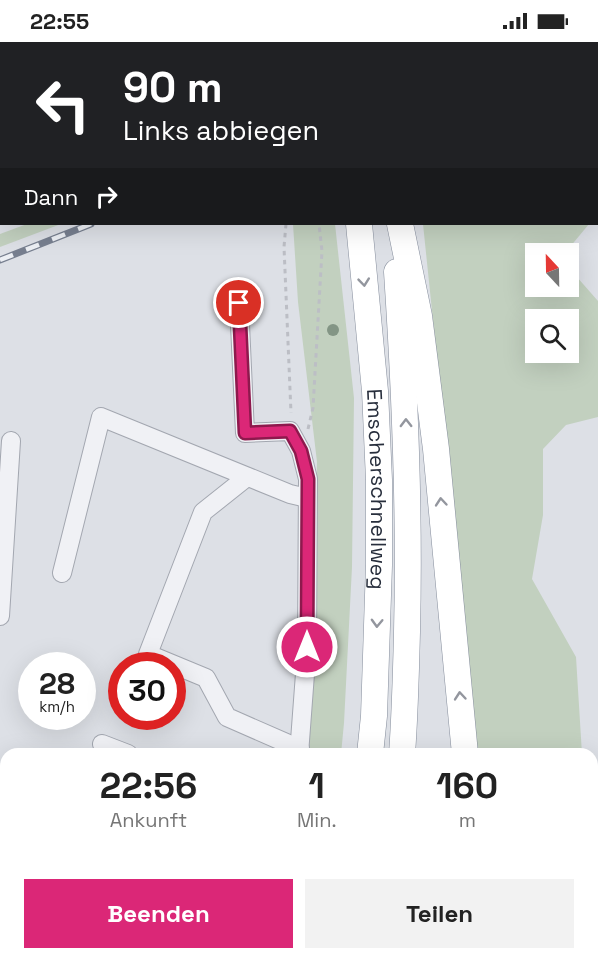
<!DOCTYPE html>
<html lang="de">
<style>
:root{--surface:#fff;--page:#f2f2f2;--text:#222;--muted:#767676;--accent:#db2777}
body{margin:0;font-family:"Space Grotesk",sans-serif;background:var(--page);color:var(--text);height:100vh;display:flex;flex-direction:column;font-size:22px;white-space:nowrap}
*{box-sizing:border-box;margin:0}
p{font-size:20px;color:var(--muted)}
.icon{flex:none;width:33px;height:33px;fill:none;stroke:currentColor;stroke-width:2;stroke-linecap:round;stroke-linejoin:round}
.map{position:relative;flex:1;overflow:hidden}
.drawer{position:absolute;left:0px;top:706px;width:598px;height:212px;display:flex;flex-direction:column;background:var(--surface);border-radius:18px 18px 0 0;box-shadow:0 6px 24px #0002}
.drawer>*{flex:none}
.guide{position:absolute;left:0px;top:0px;width:598px;height:183px;box-shadow:0 6px 24px #0002;background:#202124;color:#fff;overflow:hidden}
.needle{width:39px;rotate:338deg}
.buttons{position:absolute;left:525px;top:201px;display:grid;gap:12px}
.buttons a{display:grid;place-items:center;width:54px;height:54px;border-radius:0px;background:var(--surface);box-shadow:0 6px 24px #0002;font-size:30px}
.speed{position:absolute;left:18px;top:610px;display:flex;gap:12px;font-size:30px;font-weight:700;text-align:center}
.speed>*{display:grid;place-content:center;width:78px;height:78px;border-radius:50%;background:var(--surface);box-shadow:0 6px 24px #0002;line-height:1}
.speed small{font-size:15px;font-weight:400}
.speed .limit{border:9px solid #d22;background:#fff;color:#111}
.pin{position:absolute;display:grid;place-items:center;width:51px;height:51px;color:#fff;margin:-26px;border:3px solid #fff;border-radius:50%;box-shadow:0 2px 6px #0007}
.me{position:absolute;width:66px;margin:-33px;rotate:0deg;stroke-linejoin:round;filter:drop-shadow(0 0 4px #0008)}
.turn{display:flex;align-items:center;gap:21px;height:126px;padding:0 24px;font-size:27px}
.turn .icon{width:78px;height:78px;stroke-width:2.5}
.turn b{display:block;font-size:42px;line-height:51px}
.then{display:flex;align-items:center;height:57px;padding:0 24px;background:#0003;gap:12px;font-size:22px}
.eta{display:flex;justify-content:space-evenly;align-items:center;height:102px;text-align:center}
.eta b{font-size:36px;font-weight:600;line-height:42px}
.button{display:flex;gap:12px;margin-top:auto;padding:12px 24px}
.button a{flex:1;height:69px;border-radius:0px;background:var(--accent);color:#fff;font-size:24px;font-weight:600;line-height:69px;text-align:center}
.button a+a{background:var(--page);color:var(--text)}
.status{display:flex;justify-content:space-between;align-items:center;height:42px;padding:0 30px;background:var(--surface);direction:ltr}
.status svg{height:16px;fill:currentColor}
.map>svg:first-child{display:block}
</style>
<div class="status"><b>22:55</b><svg viewBox="0 0 49 12"><path d="M0 12V9h3v3zM5 12V6h3v6zM10 12V3h3v9zM15 12V0h3v12zM26 1h20v11H26zM47 4h2v5h-2z"/></svg></div>
<div class="map">
<svg width="598" height="917" viewBox="0 0 598 917">
<rect width="100%" height="100%" fill="#dde0e6"/>
<g fill="#c2d0bf" fill-rule="evenodd">
<polygon points="27,182 61,182 0,205 0,192"/>
<polygon points="293,182 335,182 354,356 352,525 344,681 341,712 309,712 317,420 298,260"/>
<path d="M423,182H589L565,211L536,212V244H568L569,226L598,259V375L566,383L543,407V473L532,537L576,615L582,712H478ZM536,278H568V310H536Z"/>
<polygon points="592,767 598,778 598,910 593,911"/>
</g>
<g fill="none" stroke-linecap="round" stroke-linejoin="round">
<defs>
<g id="minor">
<polyline points="234,0 235,2"/>
<polyline points="107,2 109,0"/>
<polyline points="213,2 215,0"/>
<polyline points="456,2 457,0"/>
<polyline points="239,261 245,391 290,389 301,409 308,437 307,605 299,712"/>
<polyline points="247,435 203,470 148,612 206,636 227,675 300,707"/>
<polyline points="62,531 101,375 290,452 307,456"/>
<polyline points="0,574 11,399"/>
<polyline points="102,702 128,712"/>
<polyline points="252,917 256,912"/>
</g>
<g id="highway">
<polyline points="343,0 343,2"/>
<polyline points="375,0 375,2"/>
<path id="s1" d="M359,182L375,349L379,438V523L374,674L370,712"/>
<polyline points="400,182 419,274 436,407 465,712"/>
<path d="M397,230C405,350 410,469 407,590C406,631 405,672 402,712"/>
<polyline points="345,917 346,912"/>
<polyline points="376,917 377,912"/>
<polyline points="465,917 466,912"/>
</g>
</defs>
<use href="#minor" stroke="#a3a7b0" stroke-width="20"/>
<use href="#highway" stroke="#858d9c" stroke-width="27"/>
<g stroke="#bcbec5" stroke-width="3" stroke-dasharray="4.5 4.5" stroke-linecap="butt">
<polyline points="299,0 299,2"/>
<polyline points="286,182 284,205 291,371"/>
<polyline points="308,387 313,366 322,209 319,182"/>
</g>
<use href="#minor" stroke="#f0f1f5" stroke-width="18"/>
<use href="#highway" stroke="#fff" stroke-width="26"/>
<defs>
<g id="rail">
<polyline points="586,2 590,0"/>
<polyline points="597,10 598,10"/>
<polyline points="0,218 91,182"/>
</g>
</defs>
<use href="#rail" stroke="#777f8f" stroke-width="7"/>
<use href="#rail" stroke="#eceff4" stroke-width="4.5" stroke-dasharray="14" stroke-linecap="butt"/>
</g>
<circle fill="#839585" cx="333" cy="288" r="6"/>
<defs><path id="oneway-chevron" d="M-2-3.5L2.5 0L-2 3.5" fill="none" stroke-width="1.6" stroke-linecap="round" stroke-linejoin="round" transform="scale(1.5)"/></defs>
<g stroke="#93969e">
<use href="#oneway-chevron" transform="translate(364 240) rotate(84)"/>
<use href="#oneway-chevron" transform="translate(406 381) rotate(-91)"/>
<use href="#oneway-chevron" transform="translate(441 460) rotate(-95)"/>
<use href="#oneway-chevron" transform="translate(377 581) rotate(92)"/>
<use href="#oneway-chevron" transform="translate(460 654) rotate(-95)"/>
</g>
<g fill="none" stroke-linecap="round" stroke-linejoin="round">
<defs>
<polyline id="route" points="239,261 245,391 290,389 301,409 308,437 307,605"/>
</defs>
<use href="#route" stroke="#8e194d" stroke-width="15"/>
<use href="#route" stroke="#db2777" stroke-width="10"/>
</g>
<g text-anchor="middle" dominant-baseline="central" stroke-width="5" stroke-linejoin="round" paint-order="stroke">
<g font-size="21" fill="#272e3c" stroke="#eceff4">
<text stroke="none"><textPath href="#s1" startOffset="266">Emscherschnellweg</textPath></text>
</g>
</g>
</svg>
<div class="buttons">
<a><svg class="needle" viewBox="-14 -14 28 28"><path d="M0-13l5 13h-10z" fill="#e53935"/><path d="M0 13l5-13h-10z" fill="#767676"/></svg></a>
<a><svg class="icon" aria-label="search" viewBox="0 0 24 24"><circle cx="10" cy="10" r="6"/><path d="M15 15l6 6"/></svg></a>
</div>
<div class="speed"><div>28<small>km/h</small></div><div class="limit">30</div></div>
<div class="pin" style="left:239px;top:261px;background:#d93025"><svg class="icon" aria-label="arrive" viewBox="0 0 24 24"><path d="M6 21V4h12l-3 4 3 4H6"/></svg></div>
<svg class="me" style="left:307px;top:605px" viewBox="-20 -20 40 40"><circle r="17" fill="#db2777" stroke="#fff" stroke-width="3"/><path d="M0-11L8 9 0 5-8 9z" fill="#fff"/></svg>
<div class="guide">
<div class="turn"><svg class="icon" aria-label="left" viewBox="0 0 24 24"><path d="M17 20v-9H6M10 6l-5 5 5 5"/></svg><div><b>90 m</b>Links abbiegen</div></div>
<div class="then">Dann<svg class="icon" aria-label="right" viewBox="0 0 24 24"><path d="M7 20v-9h11M14 6l5 5-5 5"/></svg></div>
</div>
<section class="drawer">
<div class="eta">
<div><b>22:56</b><p>Ankunft</p></div>
<div><b>1</b><p>Min.</p></div>
<div><b>160</b><p>m</p></div>
</div>
<div class="button"><a>Beenden</a><a>Teilen</a></div>
</section>
</div>
